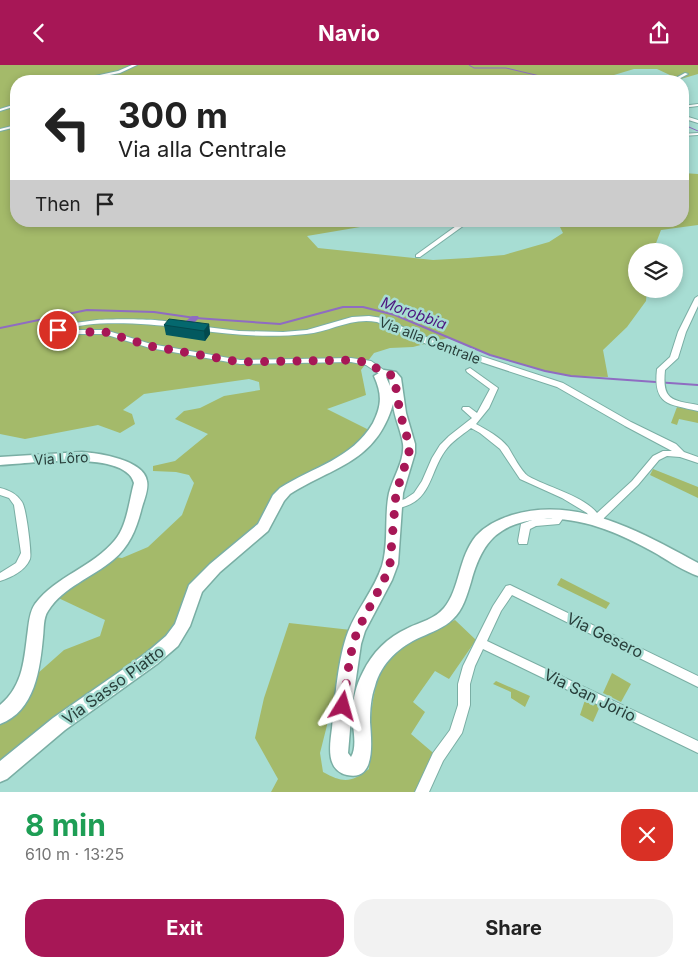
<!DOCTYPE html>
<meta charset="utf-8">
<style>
:root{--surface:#fff;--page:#f2f2f2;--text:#222;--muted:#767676;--accent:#a71756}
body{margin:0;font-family:Inter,sans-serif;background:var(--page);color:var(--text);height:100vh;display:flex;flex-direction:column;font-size:19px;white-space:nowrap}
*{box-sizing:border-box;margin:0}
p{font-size:16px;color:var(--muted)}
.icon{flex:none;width:28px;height:28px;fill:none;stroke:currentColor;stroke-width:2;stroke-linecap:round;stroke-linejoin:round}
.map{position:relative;height:727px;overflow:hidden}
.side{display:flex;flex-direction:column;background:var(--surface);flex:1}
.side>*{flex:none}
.guide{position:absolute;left:10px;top:10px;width:679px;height:152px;border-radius:20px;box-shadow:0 2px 8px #0003;background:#fff;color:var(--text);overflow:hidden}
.tools{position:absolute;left:628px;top:178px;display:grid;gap:10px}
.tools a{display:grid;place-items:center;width:55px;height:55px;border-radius:50%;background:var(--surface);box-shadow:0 2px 8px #0003;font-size:25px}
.pin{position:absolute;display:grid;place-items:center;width:42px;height:42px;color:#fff;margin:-21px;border:2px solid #fff;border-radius:50%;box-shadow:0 1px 5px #0007}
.me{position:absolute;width:55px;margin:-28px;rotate:8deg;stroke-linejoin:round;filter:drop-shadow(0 0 4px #0008)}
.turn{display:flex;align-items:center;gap:18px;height:105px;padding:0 25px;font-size:22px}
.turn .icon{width:65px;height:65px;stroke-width:2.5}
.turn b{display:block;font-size:35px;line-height:42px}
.then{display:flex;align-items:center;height:48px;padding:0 25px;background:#0003;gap:10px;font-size:19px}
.round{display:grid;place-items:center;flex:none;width:52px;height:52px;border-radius:20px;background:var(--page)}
.overview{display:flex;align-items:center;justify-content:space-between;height:85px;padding:0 25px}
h1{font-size:30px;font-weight:700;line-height:38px;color:#1e9e55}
.button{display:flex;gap:10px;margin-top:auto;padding:10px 25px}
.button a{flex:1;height:58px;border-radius:20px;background:var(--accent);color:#fff;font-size:20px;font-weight:700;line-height:58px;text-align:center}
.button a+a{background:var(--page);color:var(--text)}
header{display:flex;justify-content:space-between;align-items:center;height:65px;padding:0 25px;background:var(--accent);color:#fff;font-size:22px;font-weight:700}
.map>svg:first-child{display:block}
</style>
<header><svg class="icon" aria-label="back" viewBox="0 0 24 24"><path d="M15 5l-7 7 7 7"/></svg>Navio<svg class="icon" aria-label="share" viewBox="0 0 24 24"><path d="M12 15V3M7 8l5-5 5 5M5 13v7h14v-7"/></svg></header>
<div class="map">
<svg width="698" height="727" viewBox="0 0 698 727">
<rect width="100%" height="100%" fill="#a7ddd3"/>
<g fill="#a4ba6a" fill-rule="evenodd">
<path d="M0,0H698V9L674,16H16V156H381L372,160L307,171L318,183L433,195L468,193L504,190L549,177L563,168L560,162L552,156H682L683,108L698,109V160L661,165L653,186H636V224H647L646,236L627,262L603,285L608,312L571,311L545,306L490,290L448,273L413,282L390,283L374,288L361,305L366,330L327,344L375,368L372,373L300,417L268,456L215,503L182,561L0,708V651L28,617L64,585L100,571L105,555L52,530L108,491L122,493L148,482L182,450L194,418L189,410L176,407L153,406V401L175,396L208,369L175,354L184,346L200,343L224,331L260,325L259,317L249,314L144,329L123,345L132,349L135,359L120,368L98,360L25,374L0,369ZM634,4H657L672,11L673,16H637L614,10Z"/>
<polygon points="677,342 698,346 698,358 679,354 677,360 671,358"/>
<polygon points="653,404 698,422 698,433 650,410"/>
<polygon points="561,513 610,538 606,544 557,520"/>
<path d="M455,555L476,575L449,614L435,606L413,637L425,647L411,669L438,692L422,727H271L278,714L255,673L264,633L289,558L351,565L320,688L323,707C343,718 351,718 369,704C372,666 365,614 397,587C413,573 436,564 455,555Z"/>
<polygon points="612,608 631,619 621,637 603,628"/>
<polygon points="496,616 530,631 525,642 511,633 511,627 493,619"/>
<polygon points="586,632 601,639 593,657 580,650"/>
</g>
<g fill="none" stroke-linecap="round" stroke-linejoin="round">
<g stroke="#8f6cc2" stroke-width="1">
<polyline points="469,0 474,3 506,3 561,16"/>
<polyline points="682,59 698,66"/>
</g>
<polyline stroke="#8f6cc2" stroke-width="2" points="0,263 87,245 154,247 195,253 280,259 343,242 363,242 395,250 490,290 545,306 571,311 698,320"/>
<polygon fill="#8f6cc2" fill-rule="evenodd" points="192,251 198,251 199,253 192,260 186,260 186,256"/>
<defs>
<g id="street">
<polygon points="132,0 137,0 120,8 79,16 72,16 118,6"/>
<polygon points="685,8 688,9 675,16 670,16"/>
<polygon points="16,39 16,41 0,46 0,44"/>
<polygon points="698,39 698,41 682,43 682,41"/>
<polygon points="682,50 698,55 698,58 682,53"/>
<polygon points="16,60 16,62 0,66 0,64"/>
<polygon points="698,68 698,70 682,71 682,69"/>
<polygon points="89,156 160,156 157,158 112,160"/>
<polygon points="245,156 314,156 292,161 248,158"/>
<polygon points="463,156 470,156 420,192 416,192 416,190"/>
<path d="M698,231V241L686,267L678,293L665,305C662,335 671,335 698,340V346C668,339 653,340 657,304L670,292L678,267L695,233Z"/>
<path d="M369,251L382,253L435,276L563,318L631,357L676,379L684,387L698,392V398L680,392L667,391L659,395L638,420L604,453L602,459H594L587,448L562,433L520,414L500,384L480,368L471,363C461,371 452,376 445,386C431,405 431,433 406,441C400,443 396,445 391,443L389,441L391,439L405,434L414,428L422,416L432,393L440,380L449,371L472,353L462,344L463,342H469L477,348L490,324L467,307L466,305L470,303L498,323L489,343L476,359C487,365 500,372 508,382C513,390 521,406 528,411C547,422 584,431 597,448L632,416L653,391L663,386H672L625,361L557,322L429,280L377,257C351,252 330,267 306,269C270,273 234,270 198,265L194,263L198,261L239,266L283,267L307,265L352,252Z"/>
<path d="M97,255C113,254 170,253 181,260L177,262C149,259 89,254 65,265H105L151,279L240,295L351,293L371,296L388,308L387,310H381L366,300L351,297L240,299L150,283L104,269H62L54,265L67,259Z"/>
<path d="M0,423C9,425 17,429 22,437C26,442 32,488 30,494C25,506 12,512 0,516V508L16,498L21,488L14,440L9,433L0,430Z"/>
<path d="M558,447L562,448C564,453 562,455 559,459L536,461L530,464L527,479H519L518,476L521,459L535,454H552L554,448Z"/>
<polygon points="510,520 698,611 698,622 512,530 501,546 487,576 698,676 698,688 483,584 475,601 470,619 470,640 462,668 443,696 429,727 415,727 433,688 450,665 458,640 458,619 463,601 493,541 506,521"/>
</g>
<g id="secondary">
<path d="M384,305L396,307L401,313L406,348L415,379V388L403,428L398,499L392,515L365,566L361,579L352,641L348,688L351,692C358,681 352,660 352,648C353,634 356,620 363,607C372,588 388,572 408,563C420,557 435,554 444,543C460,524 458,493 476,471C486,460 499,454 512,450C577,430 643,468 698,498V511C684,506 670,497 657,489C623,470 584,452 544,454C499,457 482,476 471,517C467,530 463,545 453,554C444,563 432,567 421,572C400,581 381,598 375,621C371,632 370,645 370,657C371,674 377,717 347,710C325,705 330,679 332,663C335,634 338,593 348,567C357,544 374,525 382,501C389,478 384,451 389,428C393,412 405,395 403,379C401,365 394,352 393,339C376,397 335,401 290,429L284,436L268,466L220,507L202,527L190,561L178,581L157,599L65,665L7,714L0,717V696L53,653L145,589L166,571L175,559L189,520L210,499L258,459L273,430L280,423C313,402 352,394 373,358C382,340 382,329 374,311ZM386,312L389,313L390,321Z"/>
<path d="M82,387C99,388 144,395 147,416C149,425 143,437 141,446C136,465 129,482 113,495C93,512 63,522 48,546C43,553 44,564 43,572C40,604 35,646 0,659V640C24,620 24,593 28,564C29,556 30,546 35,539C56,511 93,502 115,475C127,461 129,436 134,418C125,384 27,399 0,400V392Z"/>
</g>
</defs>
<use href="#street" stroke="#7aaea4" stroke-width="2"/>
<use href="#secondary" stroke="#7aaea4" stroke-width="3"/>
<use href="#street" fill="#fff" fill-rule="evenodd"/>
<use href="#secondary" fill="#fff" fill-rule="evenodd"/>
</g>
<polygon fill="#03595f" points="209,259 210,269 205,276 166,270 164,260"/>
<polygon fill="#03494d" points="209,259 210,269 205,276 204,266"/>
<polygon fill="#04686e" stroke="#03494d" points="169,254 209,259 204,266 164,260"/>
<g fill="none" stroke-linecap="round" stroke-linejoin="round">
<polyline stroke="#a71756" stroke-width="9" stroke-dasharray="0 16.2" points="58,265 62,267 105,267 150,281 240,297 355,295 368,298 384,308 394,311 400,348 409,379 409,388 396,428 390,499 384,515 357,566 350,592 343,641"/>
</g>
<g text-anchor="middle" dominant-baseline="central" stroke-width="5" stroke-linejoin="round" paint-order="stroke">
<g font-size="14" fill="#283e3a" stroke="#a7ddd3">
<text transform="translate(430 275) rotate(21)">Via alla Centrale</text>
<text transform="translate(61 393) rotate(-3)">Via Lôro</text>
</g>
<g font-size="15" font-style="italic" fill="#4d1780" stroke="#a7ddd3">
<text transform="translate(414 248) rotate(20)">Morobbia</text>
</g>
<g font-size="16" fill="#283e3a" stroke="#a7ddd3">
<text transform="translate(605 570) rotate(26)">Via Gesero</text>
<text transform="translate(113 620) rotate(-36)">Via Sasso Piatto</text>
<text transform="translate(590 630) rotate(26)">Via San Jorio</text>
</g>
</g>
</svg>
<div class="tools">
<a><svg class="icon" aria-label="layers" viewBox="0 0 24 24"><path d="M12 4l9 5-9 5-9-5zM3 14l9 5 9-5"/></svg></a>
</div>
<div class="pin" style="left:58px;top:265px;background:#d93025"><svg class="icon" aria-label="arrive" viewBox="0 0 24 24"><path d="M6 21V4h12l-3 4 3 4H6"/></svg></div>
<svg class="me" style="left:343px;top:641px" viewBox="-20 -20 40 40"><path d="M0-17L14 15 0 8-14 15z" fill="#a71756" stroke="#fff" stroke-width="4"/></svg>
<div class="guide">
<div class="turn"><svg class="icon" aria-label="left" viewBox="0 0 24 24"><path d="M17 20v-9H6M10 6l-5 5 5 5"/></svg><div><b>300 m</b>Via alla Centrale</div></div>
<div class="then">Then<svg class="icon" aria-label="arrive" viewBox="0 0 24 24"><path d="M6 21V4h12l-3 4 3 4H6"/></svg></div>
</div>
</div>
<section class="side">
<div class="overview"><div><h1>8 min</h1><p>610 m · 13:25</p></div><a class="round" style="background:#d93025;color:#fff"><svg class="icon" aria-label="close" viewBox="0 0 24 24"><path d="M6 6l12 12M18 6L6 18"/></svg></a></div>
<div class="button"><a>Exit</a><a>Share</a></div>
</section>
